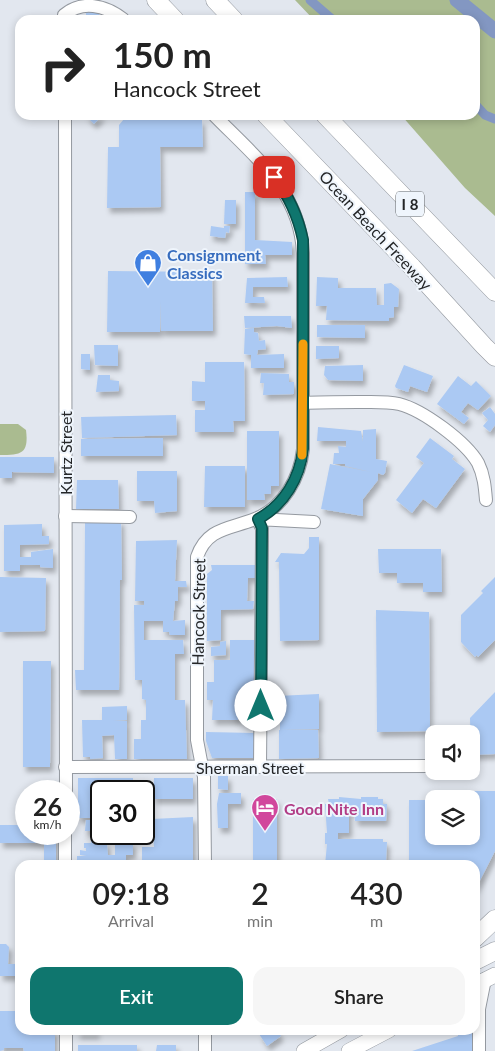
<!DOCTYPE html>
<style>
:root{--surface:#fff;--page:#f6f6f6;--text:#222;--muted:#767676;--accent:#0f766e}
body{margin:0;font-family:Lato,sans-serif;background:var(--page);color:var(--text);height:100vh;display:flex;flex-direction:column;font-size:19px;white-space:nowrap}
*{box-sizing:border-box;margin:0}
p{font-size:16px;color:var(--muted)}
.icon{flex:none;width:28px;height:28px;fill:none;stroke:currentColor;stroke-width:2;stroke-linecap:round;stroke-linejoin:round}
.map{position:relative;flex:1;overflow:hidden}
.details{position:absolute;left:15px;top:860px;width:465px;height:175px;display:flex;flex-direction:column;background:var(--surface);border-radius:15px;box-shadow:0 2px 8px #0003}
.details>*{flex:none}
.hud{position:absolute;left:15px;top:15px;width:465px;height:105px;border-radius:15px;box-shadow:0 2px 8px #0003;background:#fff;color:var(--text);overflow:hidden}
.tools{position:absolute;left:425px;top:725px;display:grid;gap:10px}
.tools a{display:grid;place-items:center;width:55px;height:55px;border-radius:10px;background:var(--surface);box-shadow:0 2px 8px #0003;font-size:25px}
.speed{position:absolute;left:15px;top:780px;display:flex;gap:10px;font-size:25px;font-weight:700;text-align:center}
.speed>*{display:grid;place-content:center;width:65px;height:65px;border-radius:50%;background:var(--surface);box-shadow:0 2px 8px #0003;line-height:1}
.speed small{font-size:12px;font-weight:400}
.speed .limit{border:2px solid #111;border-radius:8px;background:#fff;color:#111}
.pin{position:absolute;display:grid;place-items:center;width:42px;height:42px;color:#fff;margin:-21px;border-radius:10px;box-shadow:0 2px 8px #0006}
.me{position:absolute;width:55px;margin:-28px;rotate:0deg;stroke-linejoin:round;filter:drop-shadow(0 0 4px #0008)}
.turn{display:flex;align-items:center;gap:18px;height:105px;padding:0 15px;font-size:22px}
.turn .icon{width:65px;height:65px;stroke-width:2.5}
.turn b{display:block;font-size:35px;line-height:42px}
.eta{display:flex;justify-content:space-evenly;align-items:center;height:85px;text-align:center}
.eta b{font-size:30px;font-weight:600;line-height:35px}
.action{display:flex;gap:10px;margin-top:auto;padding:10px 15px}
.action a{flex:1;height:58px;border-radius:15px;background:var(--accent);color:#fff;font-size:20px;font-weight:600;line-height:58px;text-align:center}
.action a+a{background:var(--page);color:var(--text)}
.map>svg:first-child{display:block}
</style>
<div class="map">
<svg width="495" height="1051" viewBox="0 0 495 1051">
<defs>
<filter id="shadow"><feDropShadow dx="3" dy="5" stdDeviation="2.5" flood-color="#0004"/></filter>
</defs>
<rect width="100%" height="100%" fill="#e2e7ef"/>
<g fill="#aabb90">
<polygon points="295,0 495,0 495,216 465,188 401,115 475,115 475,20 314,20"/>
<path d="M0,424H18L26,430C29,454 21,455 0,455Z"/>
</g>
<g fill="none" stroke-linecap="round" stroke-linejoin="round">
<g stroke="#8397c2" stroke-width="9">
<polyline points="310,0 333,20"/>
<polyline points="475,104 485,115 495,119"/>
</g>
<polyline stroke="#8397c2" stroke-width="15" points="457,0 495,31"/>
</g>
<g fill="#abc9f3" fill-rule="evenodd" filter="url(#shadow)">
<polygon points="86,12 99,12 100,18 105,18 105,20 80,20 79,17 86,18"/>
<polygon points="85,115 103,115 94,124"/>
<polygon points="124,119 202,120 203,147 160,147 161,207 107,208 108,147 119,147 119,125"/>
<polygon points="245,192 255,192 255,240 292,242 292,255 265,255 266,264 245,264"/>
<polygon points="225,200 236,200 236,224 224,224"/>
<polygon points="211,226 224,228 224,226 230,226 229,233 226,232 225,238 210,236"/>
<polygon points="108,271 212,272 213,331 161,331 160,301 160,332 107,332"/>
<polygon points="287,277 288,287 253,287 253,297 264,297 265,303 245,303 247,278"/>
<polygon points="317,277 338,278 338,288 376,288 377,305 384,305 384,284 391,283 399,289 398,307 394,307 394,317 389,318 389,321 326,320 327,306 316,306"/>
<polygon points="244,316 291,316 292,328 277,326 245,328"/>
<polygon points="317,325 365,325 365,338 317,337"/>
<polygon points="254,328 254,332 258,333 259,341 265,340 266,349 258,350 257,355 284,354 284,368 251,368 251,355 244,354 245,329"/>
<polygon points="94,345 118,345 118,366 95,365"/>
<polygon points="316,346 339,346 339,358 316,359"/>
<polygon points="81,354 90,354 90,370 81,369"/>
<polygon points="205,362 244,362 245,421 233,421 234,432 195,432 195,410 205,410 205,401 192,401 192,381 205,382"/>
<polygon points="363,365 363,381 328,380 324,375 325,366"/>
<polygon points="404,365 433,376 427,392 410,386 408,392 396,388 395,386"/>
<polygon points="261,373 289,374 289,382 294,382 294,394 263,395 264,383 260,383"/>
<polygon points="98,375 110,375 110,380 119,381 119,391 96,392"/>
<polygon points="458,376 471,386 476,381 491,396 478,410 468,403 461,412 469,418 464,424 437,404"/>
<polygon points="490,407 495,414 495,425 490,432 483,426 488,420 482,413"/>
<polygon points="176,415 177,435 82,438 81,417"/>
<polygon points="318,427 361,431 363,442 363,430 376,429 376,459 387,461 385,473 383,475 378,473 378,480 363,499 363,516 321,509 330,464 371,472 345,466 345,464 333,464 334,453 339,453 338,446 346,447 346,441 317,441"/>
<polygon points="247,431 279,431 279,486 271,486 271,494 264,494 265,500 247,500"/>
<polygon points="163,438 163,456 81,456 81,439"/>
<polygon points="430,438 454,456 452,459 465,469 436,508 423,499 412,513 396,500 424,463 416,457"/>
<polygon points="0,457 54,457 54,473 12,472 12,478 0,478"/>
<polygon points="205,466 245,466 245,507 204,507"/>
<polygon points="137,471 177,471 177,511 155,513 154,501 137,501"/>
<polygon points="77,480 118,480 119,509 76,509"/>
<polygon points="121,520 122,580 120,580 119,690 76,690 75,670 84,670 85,521"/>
<polygon points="42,524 42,536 49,536 49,544 20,545 20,557 31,557 31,552 53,549 53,568 40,567 40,565 20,565 20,571 4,571 4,525"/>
<polygon points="309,537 319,537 319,640 280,641 279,562 275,562 281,553 304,554 309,548"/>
<polygon points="177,540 175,581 186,581 187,587 178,587 178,601 175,601 173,621 185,620 185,635 170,635 169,632 163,632 163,621 144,621 144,640 138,640 183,640 184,654 175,654 175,700 185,700 187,759 134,759 134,739 141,739 141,720 146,720 146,700 142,699 142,680 135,680 134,605 144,605 144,601 135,601 136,541"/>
<polygon points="378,549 441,549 442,592 423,592 423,583 397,583 397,573 379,573"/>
<polygon points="211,565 256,565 256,578 248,578 247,601 254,601 253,609 221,610 221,640 207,641 207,574 212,570"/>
<polygon points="0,577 46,578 45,631 0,632"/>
<polygon points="495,577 495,640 478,657 477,655 475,657 461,642 461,615 483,593 481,591"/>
<polygon points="376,610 429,612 430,731 377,732"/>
<polygon points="230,640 255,640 257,700 238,700 238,720 212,720 213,700 207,700 207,682 214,682 214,660 230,660"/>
<polygon points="226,641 226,655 211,656 211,647 220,646 220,642"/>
<polygon points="23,661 51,661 50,767 23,767"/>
<polygon points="495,692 495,754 471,755 470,718"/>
<polygon points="319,694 319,729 280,730 280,709 276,710 277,696"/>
<polygon points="127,706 127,720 113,720 127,721 127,759 115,759 114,735 102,736 103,758 90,759 90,757 83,757 82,720 102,720 102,707"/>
<polygon points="279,730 318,730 319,758 279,759"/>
<polygon points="206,732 255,733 257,758 212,758 206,741"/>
<polygon points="218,776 228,776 228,790 218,789"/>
<polygon points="78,778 133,778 133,791 101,791 101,801 99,801 99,818 78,818"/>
<polygon points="154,778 193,778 193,799 153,799"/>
<path d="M444,791H495V851L475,890V865H409V800H426V796L444,795ZM434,799H471V836H434Z"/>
<polygon points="219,793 241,793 241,804 228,804 228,828 218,828 217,804"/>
<polygon points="339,797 361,799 361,797 378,797 378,799 383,799 383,804 387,804 386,821 355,821 354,811 349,811 349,833 338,833 338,839 383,839 383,842 387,842 386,861 339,861 338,865 325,865 327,844 325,844 325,833 327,833 325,804 329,804 328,799 339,799"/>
<rect x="253" y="799" width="24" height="66"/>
<polygon points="193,817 193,865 142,865 142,847 154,847 152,819"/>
<polygon points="86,820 101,820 101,833 91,833 91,831 85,831"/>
<polygon points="0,825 26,825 26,834 56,834 56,865 44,865 44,843 0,843"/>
<polygon points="91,840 107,843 108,855 115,855 115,841 133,842 133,855 126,855 126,865 77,865 77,856 87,856 80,855 80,850 86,851 86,848 84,848 84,843 91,843"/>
<polygon points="0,944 6,944 9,947 8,964 20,964 20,976 0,976"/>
<polygon points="0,1011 20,1011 20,1030 55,1030 55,1051 24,1051 23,1048 4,1048 4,1050 0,1051"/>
<rect x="77" y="1030" width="20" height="4"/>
<polygon points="266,1030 277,1030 281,1036 267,1046 259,1034"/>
<polygon points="458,1030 472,1030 473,1051 412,1051 458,1036"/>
<rect x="78" y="1045" width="59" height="6"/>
<polygon points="157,1045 176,1045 176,1051 156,1051"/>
</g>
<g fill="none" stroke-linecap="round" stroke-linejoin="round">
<defs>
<g id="minor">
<path d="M64,15C82,0 105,5 123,19"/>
<polyline points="65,115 66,791"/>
<path d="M303,403C321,402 339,402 357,402C371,402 386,401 399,404C423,410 466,442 478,463C484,475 485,488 486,500"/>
<polyline points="65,516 130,517"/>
<polyline points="65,767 434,766"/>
<polyline points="260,767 262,541 262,528 257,519 314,522"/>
<polyline points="65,865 65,834"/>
<path d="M205,865L204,777L197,740V557C207,527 231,529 255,519C283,508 300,478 303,449V253C300,191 255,157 214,115"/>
<polyline points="66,1030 66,1051"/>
<polyline points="205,1030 205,1051"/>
<polyline points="479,1051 479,1009 485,979"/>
</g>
<g id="major">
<polyline points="475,985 495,975"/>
<polyline points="304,1051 341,1030"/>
<polyline points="349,1051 389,1030"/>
</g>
<g id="highway">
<polyline points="156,0 175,20"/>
<polyline points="215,0 234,20"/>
<polyline points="266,115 412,267 484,346 495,357"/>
<polyline points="325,115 495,292"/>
<polyline points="475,938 495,919"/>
<polyline points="475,961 495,951"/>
</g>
</defs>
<use href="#minor" stroke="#9499a0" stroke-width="14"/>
<use href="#major" stroke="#9499a0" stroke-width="16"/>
<use href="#highway" stroke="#9499a0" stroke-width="19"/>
<use href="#minor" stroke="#fff" stroke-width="12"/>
<use href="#major" stroke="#fff" stroke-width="15"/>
<use href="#highway" stroke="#fff" stroke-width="18"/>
</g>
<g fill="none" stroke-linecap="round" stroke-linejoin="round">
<defs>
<path id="route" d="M261,706L262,528L258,519C284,505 300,478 303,449V240C298,216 289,196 274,177"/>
</defs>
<use href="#route" stroke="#0a4d48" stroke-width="12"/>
<use href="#route" stroke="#0f766e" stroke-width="9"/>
<polyline stroke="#f59e0b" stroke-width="9" points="302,455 303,344"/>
</g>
<defs>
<symbol id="shop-pin" viewBox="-11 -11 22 30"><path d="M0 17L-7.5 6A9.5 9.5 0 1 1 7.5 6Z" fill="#3f7fe0" stroke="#eff5fc"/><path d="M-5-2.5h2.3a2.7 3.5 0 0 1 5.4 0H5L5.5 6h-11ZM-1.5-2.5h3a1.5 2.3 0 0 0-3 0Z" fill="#fff"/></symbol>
<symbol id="hotel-pin" viewBox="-11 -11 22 30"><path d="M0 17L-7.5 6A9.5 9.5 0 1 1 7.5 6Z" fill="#d1479c" stroke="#eff5fc"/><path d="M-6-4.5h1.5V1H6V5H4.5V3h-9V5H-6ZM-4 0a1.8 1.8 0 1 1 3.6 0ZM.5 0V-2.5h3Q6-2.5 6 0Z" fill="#fff"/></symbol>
</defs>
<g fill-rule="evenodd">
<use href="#shop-pin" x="132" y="247" width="32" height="43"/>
<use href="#hotel-pin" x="249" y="792" width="32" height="43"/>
</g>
<g text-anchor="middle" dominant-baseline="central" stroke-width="4" stroke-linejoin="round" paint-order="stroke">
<rect fill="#eff5fc" stroke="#616468" stroke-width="1" x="396" y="191.5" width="28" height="25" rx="4"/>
<g font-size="15" font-weight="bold" fill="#242628">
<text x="410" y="204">I 8</text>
</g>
<g font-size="16" fill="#242628" stroke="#eff5fc">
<text transform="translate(376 230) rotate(47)">Ocean Beach Freeway</text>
<text transform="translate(65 453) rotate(-90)">Kurtz Street</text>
<text transform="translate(198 612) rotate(-89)">Hancock Street</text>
<text x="250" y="767">Sherman Street</text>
</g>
<g font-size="16" font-weight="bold" fill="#366cbe" stroke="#eff5fc" text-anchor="start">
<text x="167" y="254">Consignment<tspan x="167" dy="18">Classics</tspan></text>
</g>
<g font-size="16" font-weight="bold" fill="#b23c85" stroke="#eff5fc" text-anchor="start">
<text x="284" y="808">Good Nite Inn</text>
</g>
</g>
</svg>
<div class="tools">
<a><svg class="icon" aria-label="sound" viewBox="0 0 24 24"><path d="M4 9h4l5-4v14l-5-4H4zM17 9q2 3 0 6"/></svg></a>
<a><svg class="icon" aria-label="layers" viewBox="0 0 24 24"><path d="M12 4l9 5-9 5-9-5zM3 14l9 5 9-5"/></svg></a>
</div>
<div class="speed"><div>26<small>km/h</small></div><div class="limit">30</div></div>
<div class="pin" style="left:274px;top:177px;background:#d93025"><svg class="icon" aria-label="arrive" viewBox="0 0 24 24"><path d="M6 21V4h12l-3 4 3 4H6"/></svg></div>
<svg class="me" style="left:261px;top:706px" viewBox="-20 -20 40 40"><circle r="19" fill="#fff"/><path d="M0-13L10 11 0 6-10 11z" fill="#0f766e"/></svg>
<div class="hud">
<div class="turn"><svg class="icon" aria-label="right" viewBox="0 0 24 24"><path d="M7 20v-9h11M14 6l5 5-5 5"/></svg><div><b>150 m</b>Hancock Street</div></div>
</div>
<section class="details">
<div class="eta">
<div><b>09:18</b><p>Arrival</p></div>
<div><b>2</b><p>min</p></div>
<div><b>430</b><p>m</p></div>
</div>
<div class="action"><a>Exit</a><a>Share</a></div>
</section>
</div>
